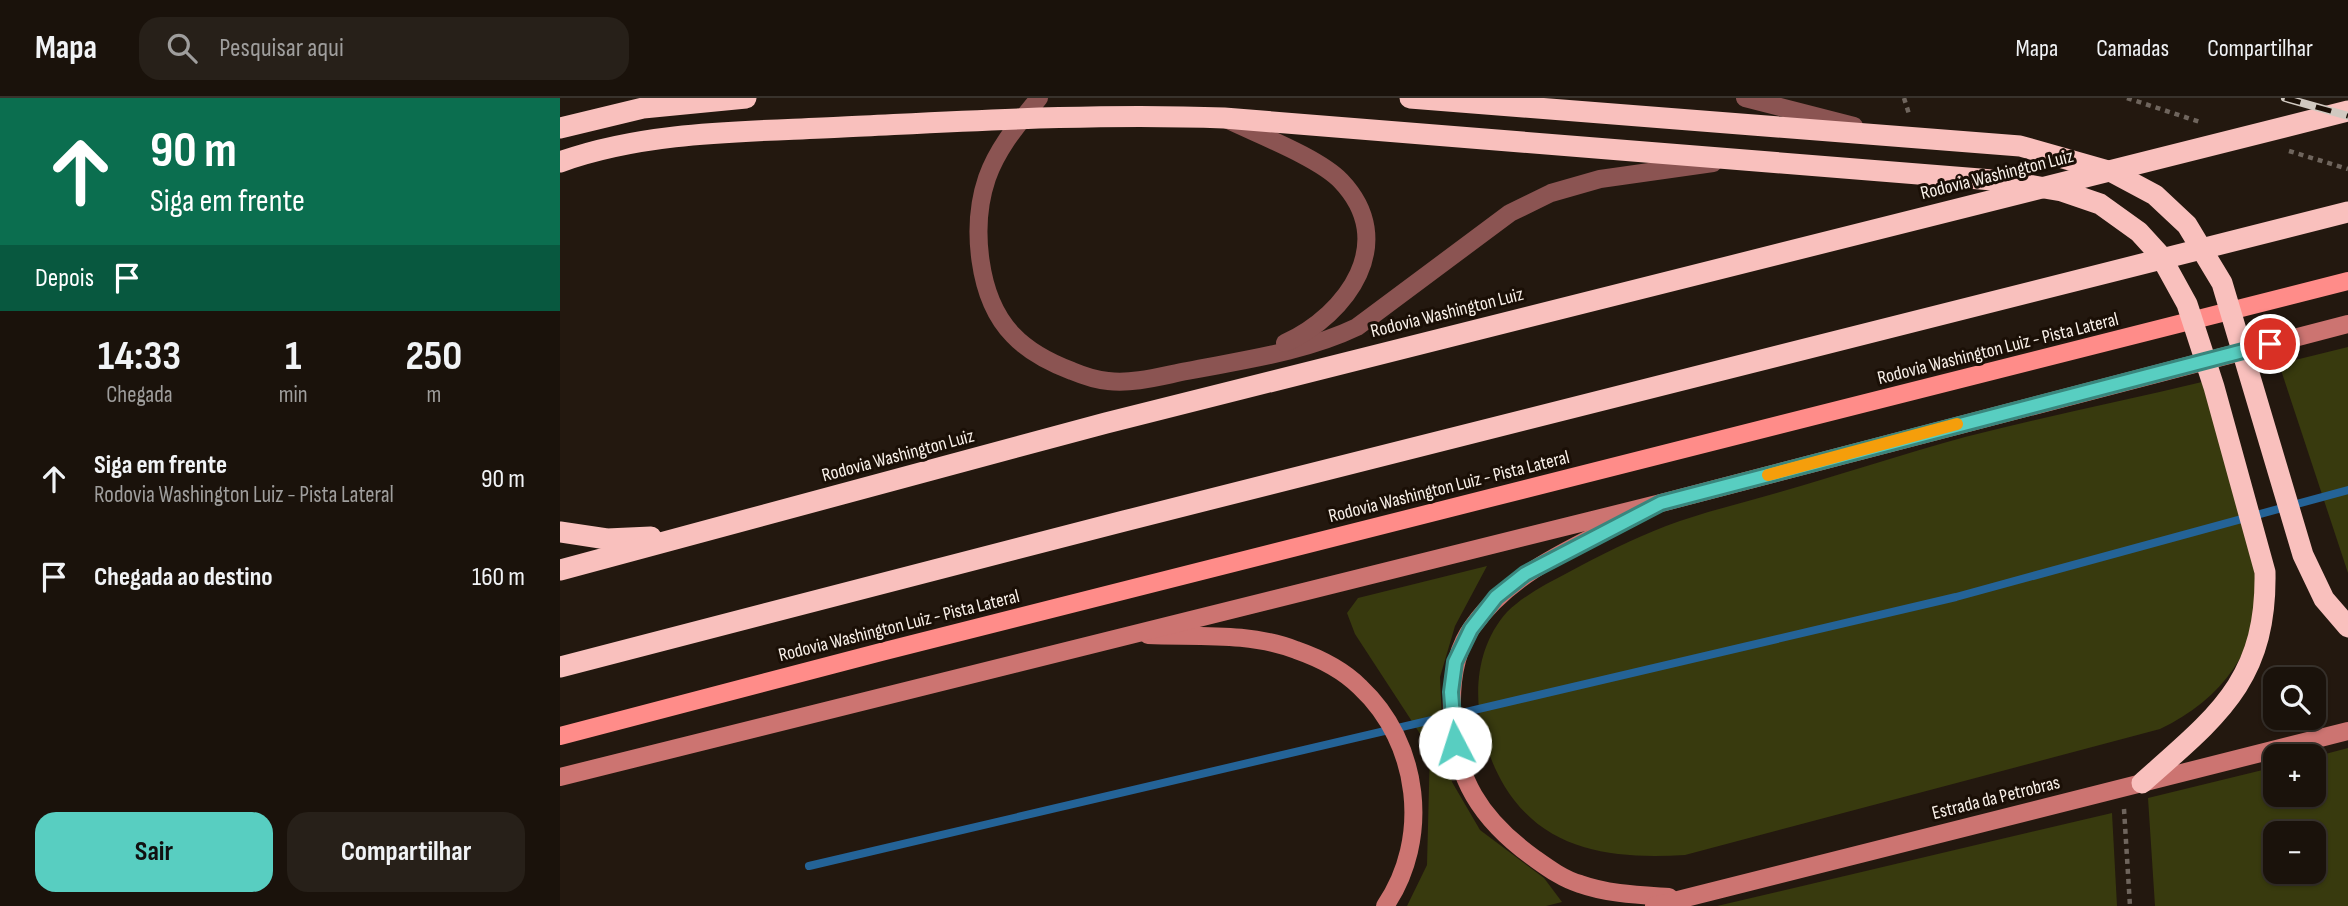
<!DOCTYPE html>
<html lang="pt">
<meta charset="utf-8">
<style>
:root{--surface:#1a120b;--page:#272019;--text:#f1f3f6;--muted:#9f9e9d;--line:#38322c;--accent:#58cec1}
body{margin:0;font-family:"Sofia Sans Condensed",sans-serif;background:var(--page);color:var(--text);height:100vh;display:flex;flex-direction:column;font-size:26px;white-space:nowrap}
*{box-sizing:border-box;margin:0}
p{font-size:23px;color:var(--muted)}
.icon{flex:none;width:38px;height:38px;fill:none;stroke:currentColor;stroke-width:2;stroke-linecap:round;stroke-linejoin:round}
.map{position:relative;flex:1;overflow:hidden}
.panel{display:flex;flex-direction:column;background:var(--surface);width:560px}
.panel>*{flex:none}
.hud{background:#0b6e4f;color:#fff;overflow:hidden}
.fabs{position:absolute;left:1703px;top:569px;display:grid;gap:14px}
.fabs a{display:grid;place-items:center;width:63px;height:63px;border-radius:14px;background:var(--surface);box-shadow:0 2px 5px #0004,0 0 0 2px var(--line);font-size:35px}
.pin{position:absolute;display:grid;place-items:center;width:60px;height:60px;color:#fff;margin:-30px;border:4px solid #fff;border-radius:50%;box-shadow:0 2px 7px #0007}
.me{position:absolute;width:77px;margin:-38px;rotate:355deg;stroke-linejoin:round;filter:drop-shadow(0 0 5px #0008)}
.turn{display:flex;align-items:center;gap:24px;height:147px;padding:0 35px;font-size:32px}
.turn .icon{width:91px;height:91px;stroke-width:2.5}
.turn b{display:block;font-size:49px;line-height:60px}
.then{display:flex;align-items:center;height:66px;padding:0 35px;background:#0003;gap:14px;font-size:26px}
.eta{display:flex;justify-content:space-evenly;align-items:center;height:119px;text-align:center}
.eta b{font-size:42px;font-weight:700;line-height:49px}
.primary-button{display:flex;gap:14px;margin-top:auto;padding:14px 35px}
.primary-button a{flex:1;height:80px;border-radius:21px;background:var(--accent);color:#111;font-size:28px;font-weight:700;line-height:80px;text-align:center}
.primary-button a+a{background:var(--page);color:var(--text)}
ul{padding:0;list-style:none}
li{display:flex;align-items:center;gap:21px;height:98px;padding:0 35px}
li div{flex:1}
li b{display:block;font-size:26px}
li em{font-style:normal}
header{display:flex;align-items:center;gap:42px;box-sizing:border-box;height:98px;padding:0 35px;background:var(--surface);border-bottom:2px solid var(--line)}
header strong{font-size:33px}
nav{display:flex;gap:38px;margin-inline-start:auto;font-size:24px}
.search{width:490px;height:63px;background:var(--page);display:flex;align-items:center;gap:18px;box-sizing:border-box;padding:0 24px;border-radius:21px;color:var(--muted);font-size:26px}
main{display:flex;flex:1;min-height:0}
.map>svg:first-child{display:block}
</style>
<header>
<strong>Mapa</strong>
<div class="search"><svg class="icon" aria-label="search" viewBox="0 0 24 24"><circle cx="10" cy="10" r="6"/><path d="M15 15l6 6"/></svg>Pesquisar aqui</div>
<nav><a>Mapa</a><a>Camadas</a><a>Compartilhar</a></nav>
</header>
<main>
<section class="panel">
<div class="hud">
<div class="turn"><svg class="icon" aria-label="ahead" viewBox="0 0 24 24"><path d="M12 20V5M6 11l6-6 6 6"/></svg><div><b>90 m</b>Siga em frente</div></div>
<div class="then">Depois<svg class="icon" aria-label="arrive" viewBox="0 0 24 24"><path d="M6 21V4h12l-3 4 3 4H6"/></svg></div>
</div>
<div class="eta">
<div><b>14:33</b><p>Chegada</p></div>
<div><b>1</b><p>min</p></div>
<div><b>250</b><p>m</p></div>
</div>
<ul>
<li><svg class="icon" aria-label="ahead" viewBox="0 0 24 24"><path d="M12 20V5M6 11l6-6 6 6"/></svg><div><b>Siga em frente</b><p>Rodovia Washington Luiz - Pista Lateral</p></div><em>90 m</em></li>
<li><svg class="icon" aria-label="arrive" viewBox="0 0 24 24"><path d="M6 21V4h12l-3 4 3 4H6"/></svg><div><b>Chegada ao destino</b></div><em>160 m</em></li>
</ul>
<div class="primary-button"><a>Sair</a><a>Compartilhar</a></div>
</section>
<div class="map">
<svg width="1788" height="808" viewBox="0 0 1788 808">
<rect width="100%" height="100%" fill="#23180f"/>
<g fill="#383a0e" fill-rule="evenodd">
<polygon points="1788,249 1788,475 1719,266"/>
<path d="M1642,284L1701,480C1699,551 1663,601 1600,631L1125,757C1055,761 986,755 945,689C914,638 904,562 947,514C964,497 988,485 1009,474C1040,457 1073,441 1106,428C1143,414 1183,405 1220,394C1282,376 1343,356 1405,339C1483,319 1563,303 1642,284Z"/>
<polygon points="927,468 895,528 880,579 883,645 892,684 920,732 984,780 1002,804 986,808 847,808 867,767 870,651 795,536 787,515 798,500"/>
<path d="M1788,650V808H1595L1588,700L1715,669V696H1754V659ZM1715,735H1754V774H1715Z"/>
<polygon points="1552,715 1557,808 1157,808"/>
</g>
<g fill="none" stroke-linecap="round" stroke-linejoin="round">
<polyline stroke="#246397" stroke-width="8" points="249,768 1396,499 1788,392"/>
<g stroke="#6f655d" stroke-width="4.5" stroke-dasharray="5 5" stroke-linecap="butt">
<polyline points="1344,0 1349,16"/>
<polyline points="1567,0 1640,24"/>
<polyline points="1729,53 1788,71"/>
<polyline points="1564,711 1570,808"/>
</g>
<g stroke="#8b5452" stroke-width="18">
<path d="M479,0C459,25 438,49 427,80C411,127 417,200 453,237C469,254 491,265 512,273C524,278 535,282 548,283C574,286 601,278 627,273C683,262 745,254 797,229L950,115L991,95L1040,81L1153,65"/>
<polyline points="1185,0 1294,28"/>
<path d="M668,22C699,37 759,60 781,83C839,144 788,216 725,245"/>
</g>
<g stroke="#cc7471" stroke-width="18">
<path d="M1073,419C1014,449 953,473 913,528C895,552 891,584 892,614C894,680 921,722 974,760C988,770 1003,781 1020,786C1048,796 1079,797 1109,799"/>
<path d="M588,537C636,539 691,534 736,552C759,560 783,572 800,589C860,645 871,741 825,808"/>
<polyline points="0,679 1101,405 1788,226"/>
<polyline points="1094,808 1788,633"/>
</g>
<polyline stroke="#ff8c89" stroke-width="18" points="0,638 321,554 1788,183"/>
<g stroke="#f9c0bd" stroke-width="21">
<polyline points="850,0 1460,48 1552,74 1595,97 1627,127 1662,185 1743,457 1764,501 1788,529"/>
<polyline points="0,30 83,10 186,0"/>
<path d="M0,64C89,32 190,34 283,29C410,23 537,15 664,20L1445,83L1502,93L1540,106L1579,134L1600,157L1627,206L1654,289L1705,474C1707,583 1657,618 1582,685"/>
<polyline points="0,434 47,441 91,439"/>
<polyline points="0,472 546,325 1788,13"/>
<polyline points="0,569 564,423 1788,114"/>
</g>
<defs>
<polyline id="rail" points="1725,0 1788,18"/>
</defs>
<use href="#rail" stroke="#d1c9c1" stroke-width="8"/>
<use href="#rail" stroke="#1a0f06" stroke-width="5" stroke-dasharray="16" stroke-linecap="butt"/>
</g>
<g fill="none" stroke-linecap="round" stroke-linejoin="round">
<defs>
<polyline id="route" points="895,645 891,594 895,564 911,531 936,499 965,476 1101,405 1710,246"/>
</defs>
<use href="#route" stroke="#39867d" stroke-width="18"/>
<use href="#route" stroke="#58cec1" stroke-width="12"/>
<polyline stroke="#f59e0b" stroke-width="12" points="1208,377 1397,326"/>
</g>
<g text-anchor="middle" dominant-baseline="central" stroke-width="6" stroke-linejoin="round" paint-order="stroke">
<g font-size="19" fill="#faf2eb" stroke="#1a0f06">
<text transform="translate(1437 77) rotate(-14)">Rodovia Washington Luiz</text>
<text transform="translate(887 215) rotate(-14)">Rodovia Washington Luiz</text>
<text transform="translate(1438 251) rotate(-14)">Rodovia Washington Luiz - Pista Lateral</text>
<text transform="translate(338 358) rotate(-15)">Rodovia Washington Luiz</text>
<text transform="translate(889 389) rotate(-14)">Rodovia Washington Luiz - Pista Lateral</text>
<text transform="translate(339 528) rotate(-14)">Rodovia Washington Luiz - Pista Lateral</text>
<text transform="translate(1436 700) rotate(-14)">Estrada da Petrobras</text>
</g>
</g>
</svg>
<div class="fabs">
<a><svg class="icon" aria-label="search" viewBox="0 0 24 24"><circle cx="10" cy="10" r="6"/><path d="M15 15l6 6"/></svg></a>
<a>+</a>
<a>−</a>
</div>
<div class="pin" style="left:1710px;top:246px;background:#d93025"><svg class="icon" aria-label="arrive" viewBox="0 0 24 24"><path d="M6 21V4h12l-3 4 3 4H6"/></svg></div>
<svg class="me" style="left:895px;top:645px" viewBox="-20 -20 40 40"><circle r="19" fill="#fff"/><path d="M0-13L10 11 0 6-10 11z" fill="#58cec1"/></svg>
</div>
</main>
